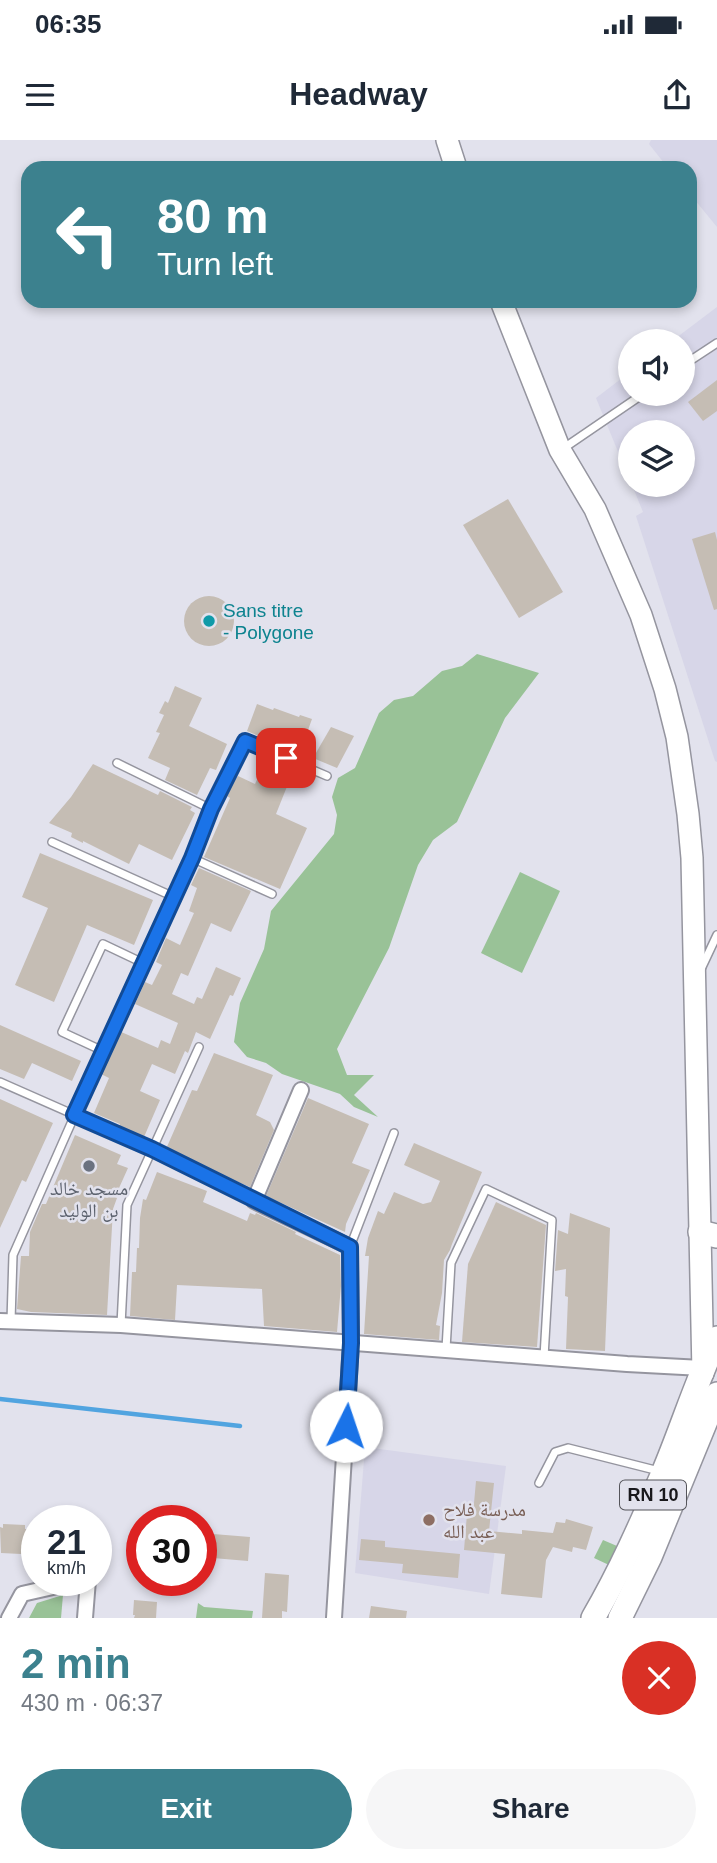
<!DOCTYPE html>
<meta charset="utf-8">
<style>
:root{--surface:#fff;--page:#f6f6f7;--text:#1f2937;--muted:#747a83;--accent:#3c818e}
body{margin:0;font-family:Helvetica,"Noto Naskh Arabic",sans-serif;background:var(--page);color:var(--text);height:100vh;display:flex;flex-direction:column;font-size:26px;white-space:nowrap}
*{box-sizing:border-box;margin:0}
p{font-size:23px;color:var(--muted)}
.icon{flex:none;width:38px;height:38px;fill:none;stroke:currentColor;stroke-width:2;stroke-linecap:round;stroke-linejoin:round}
.map{position:relative;height:1478px;overflow:hidden}
.sheet{display:flex;flex-direction:column;background:var(--surface);flex:1}
.sheet>*{flex:none}
.hud{position:absolute;left:21px;top:21px;width:676px;height:147px;border-radius:21px;box-shadow:0 4px 10px #0003;background:#3c818e;color:#fff;overflow:hidden}
.controls{position:absolute;left:618px;top:189px;display:grid;gap:14px}
.controls a{display:grid;place-items:center;width:77px;height:77px;border-radius:50%;background:var(--surface);box-shadow:0 4px 10px #0003;font-size:35px}
.speed{position:absolute;left:21px;top:1365px;display:flex;gap:14px;font-size:35px;font-weight:700;text-align:center}
.speed>*{display:grid;place-content:center;width:91px;height:91px;border-radius:50%;background:var(--surface);box-shadow:0 4px 10px #0003;line-height:1}
.speed small{font-size:18px;font-weight:400}
.speed .limit{border:10px solid #d22;background:#fff;color:#111}
.pin{position:absolute;display:grid;place-items:center;width:60px;height:60px;color:#fff;margin:-30px;border-radius:14px;box-shadow:0 4px 10px #0006}
.me{position:absolute;width:77px;margin:-38px;rotate:4deg;stroke-linejoin:round;filter:drop-shadow(0 0 5px #0008)}
.turn{display:flex;align-items:center;gap:24px;height:147px;padding:0 21px;font-size:32px}
.turn .icon{width:91px;height:91px;stroke-width:2.5}
.turn b{display:block;font-size:49px;line-height:60px}
.round{display:grid;place-items:center;flex:none;width:74px;height:74px;border-radius:37px;background:var(--page)}
.headline{display:flex;align-items:center;justify-content:space-between;height:119px;padding:0 21px}
h1{font-size:42px;font-weight:800;line-height:52px;color:var(--accent)}
.cta{display:flex;gap:14px;margin-top:auto;padding:14px 21px}
.cta a{flex:1;height:80px;border-radius:42px;background:var(--accent);color:#fff;font-size:28px;font-weight:800;line-height:80px;text-align:center}
.cta a+a{background:var(--page);color:var(--text)}
.status{display:flex;justify-content:space-between;align-items:center;height:49px;padding:0 35px;background:var(--surface);direction:ltr}
.status svg{height:19px;fill:currentColor}
header{display:flex;justify-content:space-between;align-items:center;height:91px;padding:0 21px;background:var(--surface);font-size:32px;font-weight:800}
.map>svg:first-child{display:block}
</style>
<div class="status"><b>06:35</b><svg viewBox="0 0 49 12"><path d="M0 12V9h3v3zM5 12V6h3v6zM10 12V3h3v9zM15 12V0h3v12zM26 1h20v11H26zM47 4h2v5h-2z"/></svg></div>
<header><svg class="icon" aria-label="menu" viewBox="0 0 24 24"><path d="M4 6h16M4 12h16M4 18h16"/></svg>Headway<svg class="icon" aria-label="share" viewBox="0 0 24 24"><path d="M12 15V3M7 8l5-5 5 5M5 13v7h14v-7"/></svg></header>
<div class="map">
<svg width="717" height="1478" viewBox="0 0 717 1478">
<rect width="100%" height="100%" fill="#e2e2ed"/>
<g fill="#d7d6e8">
<polygon points="651,0 717,0 717,87 690,54 690,28 668,28 649,4"/>
<polygon points="717,167 717,622 715,621 636,376 643,372 632,345 682,345 682,292 630,292 630,341 596,258 630,232 630,254 682,254 682,201 672,201"/>
<polygon points="365,1307 506,1326 489,1454 355,1433"/>
</g>
<g fill="#99c297">
<polygon points="477,514 539,533 505,578 457,682 433,700 418,725 389,808 337,909 347,935 374,935 354,955 378,977 354,967 340,954 282,934 266,923 247,917 234,902 240,863 264,809 271,771 334,694 337,675 332,657 338,638 355,628 379,573 394,560 413,556 442,531 462,526"/>
<polygon points="520,732 560,751 522,833 481,813"/>
<polygon points="603,1400 617,1406 609,1425 594,1418"/>
<polygon points="63,1455 61,1478 29,1478 37,1463"/>
<polygon points="198,1463 204,1467 253,1471 252,1478 196,1478"/>
</g>
<g fill="none" stroke-linecap="round" stroke-linejoin="round">
<polyline stroke="#51a4e0" stroke-width="4.5" points="0,1259 240,1286"/>
</g>
<g fill="#c5bdb4">
<polygon points="717,240 717,271 703,281 688,262"/>
<polygon points="508,359 563,452 519,478 463,385"/>
<polygon points="715,392 717,400 717,469 714,470 692,399"/>
<circle cx="209" cy="481" r="25"/>
<polygon points="175,546 202,558 189,586 227,604 216,630 210,628 197,655 165,640 170,628 148,618 160,593 156,592 164,575 159,573 165,561 168,563"/>
<polygon points="257,564 273,570 274,568 299,577 300,575 312,579 299,615 272,605 273,602 247,591"/>
<polygon points="331,587 354,596 337,628 313,618"/>
<polygon points="265,622 292,634 276,674 307,688 280,749 204,717 230,658 227,656 234,641 238,636 255,644"/>
<polygon points="93,624 158,655 160,651 192,667 190,670 195,673 172,720 139,704 129,724 83,701 83,703 71,697 72,693 49,683 71,657"/>
<polygon points="40,713 153,760 134,805 87,785 54,862 15,845 48,768 22,757"/>
<polygon points="199,728 251,751 231,792 211,783 188,836 181,833 172,854 194,864 197,857 202,859 216,827 241,838 233,856 230,855 210,899 196,892 188,913 185,911 175,934 152,924 140,951 160,960 144,997 119,987 120,984 94,973 109,938 101,934 119,891 158,908 161,900 170,904 178,883 135,864 145,842 152,845 162,825 156,822 166,798 180,805 194,773 189,771 197,748 191,745"/>
<polygon points="0,885 81,921 72,941 32,923 24,939 0,929"/>
<polygon points="214,913 273,935 256,975 270,982 274,990 250,1047 190,1022 166,1009 192,950 197,951"/>
<polygon points="308,958 369,984 352,1023 370,1030 346,1084 345,1092 266,1056"/>
<polygon points="0,959 53,983 26,1042 22,1040 0,1088"/>
<polygon points="75,995 121,1015 117,1024 128,1028 115,1057 117,1058 113,1069 107,1175 31,1172 17,1169 21,1116 29,1116 30,1092 42,1064 46,1064"/>
<polygon points="414,1003 482,1032 452,1104 450,1110 444,1120 442,1153 436,1185 440,1186 439,1200 364,1194 369,1116 365,1116 368,1098 378,1071 384,1074 394,1052 423,1064 431,1062 440,1041 404,1025"/>
<polygon points="157,1032 207,1051 203,1062 247,1081 250,1073 255,1075 256,1073 296,1092 295,1094 340,1115 341,1146 337,1192 264,1186 262,1149 177,1145 175,1180 130,1176 132,1132 136,1132 137,1108 139,1108 140,1078 143,1059 146,1060"/>
<polygon points="496,1062 546,1085 537,1207 462,1202 468,1124"/>
<polygon points="570,1073 610,1088 605,1211 566,1209 568,1157 565,1156 566,1129 555,1131 558,1090 568,1094"/>
<polygon points="476,1341 494,1343 489,1391 522,1394 522,1390 553,1393 556,1382 565,1383 566,1379 593,1387 586,1410 573,1407 572,1412 553,1407 546,1420 542,1458 501,1454 505,1414 464,1410 467,1374 473,1374"/>
<polygon points="3,1384 25,1385 25,1389 37,1390 37,1411 21,1410 21,1414 1,1413 0,1387 3,1388"/>
<polygon points="201,1393 250,1397 248,1421 201,1417"/>
<polygon points="361,1399 385,1401 385,1407 460,1414 458,1438 402,1433 403,1424 359,1420"/>
<polygon points="265,1433 289,1435 287,1472 282,1471 282,1478 262,1478"/>
<polygon points="134,1460 157,1462 156,1478 134,1478 135,1475 133,1475"/>
<polygon points="371,1466 407,1471 406,1478 369,1478"/>
</g>
<g fill="none" stroke-linecap="round" stroke-linejoin="round">
<defs>
<g id="service">
<polyline points="682,226 717,203"/>
<polyline points="561,310 643,254"/>
<polyline points="117,623 211,669"/>
<polyline points="52,702 174,757"/>
<polyline points="192,718 272,754"/>
<polyline points="701,829 717,795"/>
<polyline points="103,911 62,892 103,804 143,823"/>
<polyline points="0,942 152,1009 254,1061"/>
<polyline points="350,1107 394,993"/>
<polyline points="11,1181 13,1115 103,911 192,718 211,669 245,601 327,636"/>
<polyline points="121,1185 127,1065 199,907"/>
<polyline points="446,1209 451,1123 486,1049 552,1080 544,1217"/>
<polyline points="539,1343 555,1312 568,1308 659,1331"/>
</g>
<g id="minor">
<polyline points="301,950 254,1061 350,1107 351,1203 334,1478"/>
<polyline points="0,1181 121,1185 627,1224 702,1228"/>
<polyline points="9,1478 22,1454 84,1440"/>
<polyline points="85,1478 88,1440"/>
</g>
<g id="primary">
<polyline points="447,0 456,28"/>
<polyline points="501,161 560,310 595,369 641,475 665,549 677,597 688,674 692,718 703,1233"/>
</g>
<g id="trunk">
<polyline points="700,1092 717,1096"/>
<path d="M593,1478C620,1432 642,1382 663,1333C682,1288 696,1242 717,1198"/>
<polyline points="620,1478 650,1417 717,1254"/>
</g>
</defs>
<use href="#service" stroke="#95959f" stroke-width="10"/>
<use href="#minor" stroke="#95959f" stroke-width="18"/>
<use href="#primary" stroke="#95959f" stroke-width="24"/>
<use href="#trunk" stroke="#95959f" stroke-width="26"/>
<use href="#service" stroke="#fff" stroke-width="7"/>
<use href="#minor" stroke="#fff" stroke-width="14"/>
<use href="#primary" stroke="#fff" stroke-width="21"/>
<use href="#trunk" stroke="#fff" stroke-width="23"/>
</g>
<g fill="none" stroke-linecap="round" stroke-linejoin="round">
<defs>
<polyline id="route" points="286,618 245,601 211,669 192,718 74,975 152,1009 350,1107 351,1203 346,1286"/>
</defs>
<use href="#route" stroke="#114b97" stroke-width="18"/>
<use href="#route" stroke="#1a73e8" stroke-width="12"/>
</g>
<circle fill="#0f9aa8" stroke="#e2e2ed" stroke-width="2.5" cx="209" cy="481" r="7"/>
<circle fill="#6b7280" stroke="#e2e2ed" stroke-width="2.5" cx="89" cy="1026" r="7"/>
<circle fill="#8d6e63" stroke="#e2e2ed" stroke-width="2.5" cx="429" cy="1380" r="7"/>
<g text-anchor="middle" dominant-baseline="central" stroke-width="5" stroke-linejoin="round" paint-order="stroke">
<rect fill="#e2e2ed" stroke="#55555b" stroke-width="2" x="620" y="1340.5" width="66" height="29" rx="5"/>
<g font-size="18" font-weight="bold" fill="#19181c">
<text x="653" y="1355">RN 10</text>
</g>
<g font-size="19" fill="#0d838f" stroke="#e2e2ed" text-anchor="start">
<text x="223" y="470">Sans titre<tspan x="223" dy="22">- Polygone</tspan></text>
</g>
<g font-size="19" fill="#5b616d" stroke="#e2e2ed">
<text x="89" y="1048">مسجد خالد<tspan x="89" dy="22">بن الوليد</tspan></text>
</g>
<g font-size="19" fill="#785e54" stroke="#e2e2ed" text-anchor="start">
<text x="443" y="1369">مدرسة فلاح<tspan x="443" dy="22">عبد الله</tspan></text>
</g>
</g>
</svg>
<div class="controls">
<a><svg class="icon" aria-label="sound" viewBox="0 0 24 24"><path d="M4 9h4l5-4v14l-5-4H4zM17 9q2 3 0 6"/></svg></a>
<a><svg class="icon" aria-label="layers" viewBox="0 0 24 24"><path d="M12 4l9 5-9 5-9-5zM3 14l9 5 9-5"/></svg></a>
</div>
<div class="speed"><div>21<small>km/h</small></div><div class="limit">30</div></div>
<div class="pin" style="left:286px;top:618px;background:#d93025"><svg class="icon" aria-label="arrive" viewBox="0 0 24 24"><path d="M6 21V4h12l-3 4 3 4H6"/></svg></div>
<svg class="me" style="left:346px;top:1286px" viewBox="-20 -20 40 40"><circle r="19" fill="#fff"/><path d="M0-13L10 11 0 6-10 11z" fill="#1a73e8"/></svg>
<div class="hud">
<div class="turn"><svg class="icon" aria-label="left" viewBox="0 0 24 24"><path d="M17 20v-9H6M10 6l-5 5 5 5"/></svg><div><b>80 m</b>Turn left</div></div>
</div>
</div>
<section class="sheet">
<div class="headline"><div><h1>2 min</h1><p>430 m · 06:37</p></div><a class="round" style="background:#d93025;color:#fff"><svg class="icon" aria-label="close" viewBox="0 0 24 24"><path d="M6 6l12 12M18 6L6 18"/></svg></a></div>
<div class="cta"><a>Exit</a><a>Share</a></div>
</section>
